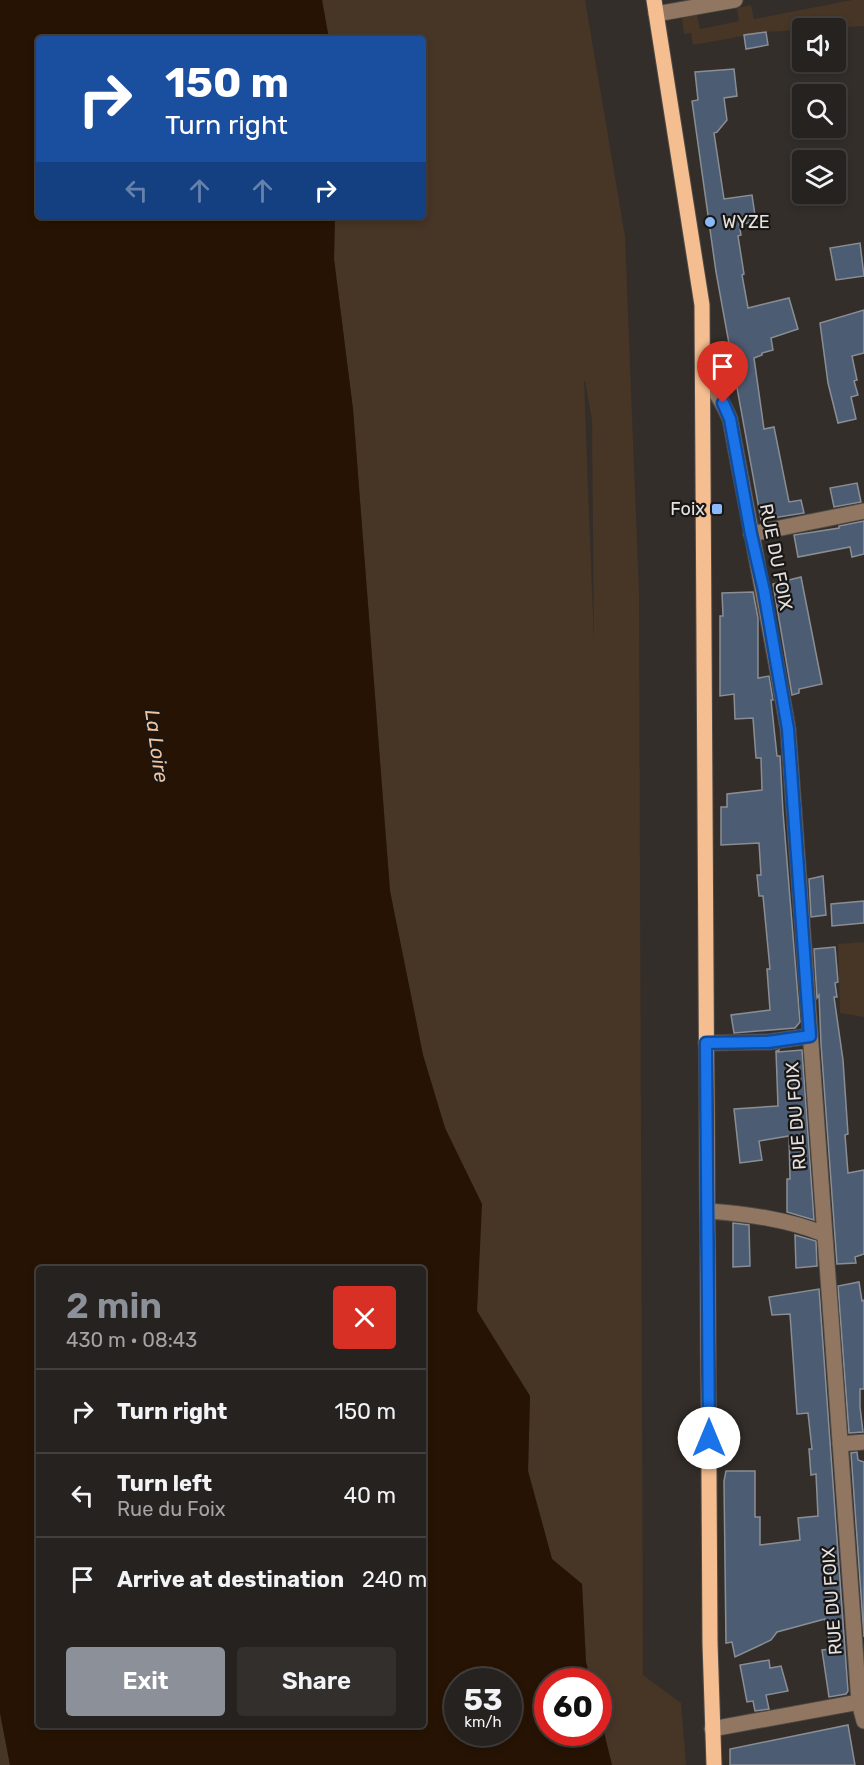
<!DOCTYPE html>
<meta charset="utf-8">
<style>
:root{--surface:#262220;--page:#322f2d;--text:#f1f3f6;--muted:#a4a4a5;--line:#423f3e;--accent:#8c9099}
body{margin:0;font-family:Rubik,sans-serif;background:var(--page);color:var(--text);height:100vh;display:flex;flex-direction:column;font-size:22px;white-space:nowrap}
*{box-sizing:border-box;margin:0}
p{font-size:20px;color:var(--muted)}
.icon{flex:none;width:33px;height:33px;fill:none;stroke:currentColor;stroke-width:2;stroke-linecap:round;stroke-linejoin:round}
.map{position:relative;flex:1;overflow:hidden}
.side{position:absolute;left:36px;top:1266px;width:390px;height:462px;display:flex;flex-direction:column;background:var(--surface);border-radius:6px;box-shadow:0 3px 9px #0003,0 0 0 2px var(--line)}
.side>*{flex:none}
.hud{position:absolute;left:36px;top:36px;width:390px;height:183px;border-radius:6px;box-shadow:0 3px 9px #0003,0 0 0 2px var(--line);background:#1a4fa0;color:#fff;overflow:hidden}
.buttons{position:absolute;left:792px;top:18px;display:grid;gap:12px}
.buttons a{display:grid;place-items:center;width:54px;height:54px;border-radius:6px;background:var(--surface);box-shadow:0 3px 9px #0003,0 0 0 2px var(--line);font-size:30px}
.speed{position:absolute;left:444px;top:1668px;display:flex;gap:12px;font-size:30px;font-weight:700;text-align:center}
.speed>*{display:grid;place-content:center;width:78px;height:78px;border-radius:50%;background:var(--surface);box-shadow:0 3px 9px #0003,0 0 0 2px var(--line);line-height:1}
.speed small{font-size:15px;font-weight:400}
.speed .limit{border:9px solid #d22;background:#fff;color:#111}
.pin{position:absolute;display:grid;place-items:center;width:51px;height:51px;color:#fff;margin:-62px -26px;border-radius:50% 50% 50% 0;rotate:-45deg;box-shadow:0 0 6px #0007}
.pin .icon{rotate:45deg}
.me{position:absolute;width:66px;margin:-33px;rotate:0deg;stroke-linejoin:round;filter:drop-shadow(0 0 4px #0008)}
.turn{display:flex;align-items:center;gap:21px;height:126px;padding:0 30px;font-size:27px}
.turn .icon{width:78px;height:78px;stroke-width:2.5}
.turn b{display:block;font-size:42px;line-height:51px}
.lanes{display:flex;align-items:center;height:57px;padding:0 30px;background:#0003;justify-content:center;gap:30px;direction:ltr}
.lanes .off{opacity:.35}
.round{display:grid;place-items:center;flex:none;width:63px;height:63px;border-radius:6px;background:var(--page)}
.headline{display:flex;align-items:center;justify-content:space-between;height:102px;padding:0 30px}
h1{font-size:36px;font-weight:600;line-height:45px;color:var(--accent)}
.button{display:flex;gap:12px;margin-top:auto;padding:12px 30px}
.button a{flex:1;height:69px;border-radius:6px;background:var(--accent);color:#fff;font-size:24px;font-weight:600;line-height:69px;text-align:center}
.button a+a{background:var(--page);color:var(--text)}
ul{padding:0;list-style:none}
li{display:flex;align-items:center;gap:18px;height:84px;padding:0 30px;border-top:2px solid var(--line)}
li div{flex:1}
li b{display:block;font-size:22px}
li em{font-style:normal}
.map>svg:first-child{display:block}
</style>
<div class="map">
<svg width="864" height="1765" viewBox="0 0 864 1765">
<rect width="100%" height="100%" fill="#332e2a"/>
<g fill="#473526" fill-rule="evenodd">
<path d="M322,0H585L625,236L639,593L643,1675L681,1703L686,1765H612L599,1712L598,1682L591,1681L586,1662L582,1584L552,1559L528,1471L530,1396L477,1311L481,1204L445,1128L423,1055L390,891L353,409L334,259L335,216H423V39H329ZM585,381L592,420L594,642L584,381Z"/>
<polygon points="852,0 864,0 864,26 766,32 693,45 691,33 684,34 682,18 697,15 700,29 739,21 737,8 751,5 754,19"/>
<polygon points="864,942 864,1017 840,1013 838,944"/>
<polygon points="0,1713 10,1765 0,1765"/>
</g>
<path fill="#261303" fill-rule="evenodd" d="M0,0H322L329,39H39V216H335L334,259L353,409L390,891L423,1055L445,1128L482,1204L477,1311L530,1396L528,1471L552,1559L582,1584L586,1662L591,1681L548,1682V1732H598L599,1712L612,1765H10L0,1713ZM39,1269H423V1725H39ZM458,1682H508V1732H458Z"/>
<g fill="#4c5c73" stroke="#8a8e94" stroke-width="1.5">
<polygon points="766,32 768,45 746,49 744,35"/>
<polygon points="734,69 737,96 724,98 727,120 717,132 714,133 724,199 752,195 756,222 739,224 741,235 738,236 744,274 742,275 748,308 789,298 798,329 771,338 773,350 762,353 762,355 754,358 764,429 774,427 789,502 801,500 804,513 761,520 716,272 692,101 698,100 695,72"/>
<polygon points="860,243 864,276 836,280 830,248"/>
<polygon points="864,310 864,353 852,356 857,380 854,381 858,395 851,397 856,419 838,423 828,383 820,323"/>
<polygon points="857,483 861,502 834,507 830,488"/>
<polygon points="864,521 864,554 852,557 850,547 798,557 794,535 839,528 839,526"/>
<polygon points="801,577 822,684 799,689 799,693 792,695 773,584"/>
<polygon points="753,592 758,618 758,678 769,676 773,700 771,700 777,756 780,756 783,812 800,1022 795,1028 734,1033 731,1015 770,1010 767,969 770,969 763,896 759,896 757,875 761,875 759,843 721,845 721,807 727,807 727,794 762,790 761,758 756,758 753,718 735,719 734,694 720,696 720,616 723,616 722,593"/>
<polygon points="823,876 826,915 811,917 809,879"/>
<polygon points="864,901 864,923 832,926 831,904"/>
<polygon points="835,947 838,982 835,983 837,997 834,997 843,1060 848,1134 845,1135 848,1173 864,1170 864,1254 855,1257 856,1263 837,1264 821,1044 819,995 817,998 814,949"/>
<polygon points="779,1050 778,1052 802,1050 814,1220 787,1212 787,1179 790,1179 789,1136 759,1141 762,1160 740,1163 734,1109 778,1106 776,1051"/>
<polygon points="733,1223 749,1225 750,1266 733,1267"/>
<polygon points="795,1235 816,1241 817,1266 796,1268"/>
<polygon points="859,1282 862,1301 864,1300 864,1389 860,1389 860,1407 863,1432 849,1433 838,1286"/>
<polygon points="819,1289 848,1691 846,1694 829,1697 822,1650 831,1649 825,1619 777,1632 771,1640 735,1657 732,1642 726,1643 724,1481 726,1471 755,1471 755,1517 760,1517 760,1545 800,1540 798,1518 818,1516 816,1474 811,1475 809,1449 812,1449 808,1413 797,1414 790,1314 772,1315 769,1297"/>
<polygon points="857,1452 858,1460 864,1462 864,1637 851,1453"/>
<polygon points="769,1660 770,1668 781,1666 788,1691 766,1695 769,1709 755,1711 753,1701 747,1702 740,1665"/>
<polygon points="848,1725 855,1765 730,1765 730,1749"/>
</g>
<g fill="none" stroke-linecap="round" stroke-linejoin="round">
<defs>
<g id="minor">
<polyline points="656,14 735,0"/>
<path d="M703,378C716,390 723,403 730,419C749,522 770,625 788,729L859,1702L864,1721"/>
<polyline points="751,534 864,511"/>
<polyline points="706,1043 768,1042 810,1036"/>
<path d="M708,1211C747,1214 787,1219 824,1234"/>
<polyline points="840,1444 864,1442"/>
<polyline points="712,1729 859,1702"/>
</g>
<polyline id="major" points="654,0 702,305 710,1643 714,1765"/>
</defs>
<use href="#minor" stroke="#504b47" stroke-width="17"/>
<use href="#major" stroke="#504b47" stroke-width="17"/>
<use href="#minor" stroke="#917761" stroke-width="15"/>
<use href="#major" stroke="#f5be90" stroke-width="15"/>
</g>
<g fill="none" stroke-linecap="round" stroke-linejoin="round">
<defs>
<polyline id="route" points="709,1438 706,1043 768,1042 810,1036 788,729 764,591 751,534 730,419 723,403"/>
</defs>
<use href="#route" stroke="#114b97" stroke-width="15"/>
<use href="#route" stroke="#1a73e8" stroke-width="10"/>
</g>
<g fill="#8abafc" stroke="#191715" stroke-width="2">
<circle cx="710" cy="222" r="6"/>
<rect x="711" y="503" width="12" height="12" rx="3"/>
</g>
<g text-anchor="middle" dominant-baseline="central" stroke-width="4.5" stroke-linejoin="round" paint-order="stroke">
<g font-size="18" fill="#e6e2e0" stroke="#191715" text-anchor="start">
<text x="722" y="222">WYZE</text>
<text x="705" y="509" text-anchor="end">Foix</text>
</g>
<g font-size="18" fill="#e6e2e0" stroke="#191715">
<text transform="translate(776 557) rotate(79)">RUE DU FOIX</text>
<text transform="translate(796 1116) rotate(-94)">RUE DU FOIX</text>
<text transform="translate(832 1601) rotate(-94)">RUE DU FOIX</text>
</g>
<g font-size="20" font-style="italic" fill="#f2c49e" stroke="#191715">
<text transform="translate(157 746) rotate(82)">La Loire</text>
</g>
</g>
</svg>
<div class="buttons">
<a><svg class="icon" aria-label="sound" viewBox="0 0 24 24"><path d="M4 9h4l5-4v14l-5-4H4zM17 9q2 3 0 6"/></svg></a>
<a><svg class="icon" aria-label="search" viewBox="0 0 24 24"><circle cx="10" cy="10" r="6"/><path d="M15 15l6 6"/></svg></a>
<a><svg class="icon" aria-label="layers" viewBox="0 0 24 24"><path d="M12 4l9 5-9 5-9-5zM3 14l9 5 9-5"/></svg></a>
</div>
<div class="speed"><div>53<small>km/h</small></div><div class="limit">60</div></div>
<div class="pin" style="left:723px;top:403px;background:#d93025"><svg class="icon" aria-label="arrive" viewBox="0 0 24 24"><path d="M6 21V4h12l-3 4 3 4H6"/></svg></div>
<svg class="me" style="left:709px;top:1438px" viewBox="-20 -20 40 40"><circle r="19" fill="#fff"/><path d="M0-13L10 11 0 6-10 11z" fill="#1a73e8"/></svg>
<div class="hud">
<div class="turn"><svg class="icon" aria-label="right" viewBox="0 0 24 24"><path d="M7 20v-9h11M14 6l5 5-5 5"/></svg><div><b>150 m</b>Turn right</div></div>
<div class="lanes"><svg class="icon off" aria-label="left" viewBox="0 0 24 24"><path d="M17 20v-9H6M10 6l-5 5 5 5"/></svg><svg class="icon off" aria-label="ahead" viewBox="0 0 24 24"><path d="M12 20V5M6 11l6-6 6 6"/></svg><svg class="icon off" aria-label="ahead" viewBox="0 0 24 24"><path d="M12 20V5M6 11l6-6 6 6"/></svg><svg class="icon" aria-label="right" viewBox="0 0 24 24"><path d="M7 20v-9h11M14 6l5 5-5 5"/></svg></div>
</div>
<section class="side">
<div class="headline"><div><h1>2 min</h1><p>430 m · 08:43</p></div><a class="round" style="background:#d93025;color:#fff"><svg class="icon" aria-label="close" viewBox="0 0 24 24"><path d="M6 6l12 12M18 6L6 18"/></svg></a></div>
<ul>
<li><svg class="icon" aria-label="right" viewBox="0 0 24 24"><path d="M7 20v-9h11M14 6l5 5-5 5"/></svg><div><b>Turn right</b></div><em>150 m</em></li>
<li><svg class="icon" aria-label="left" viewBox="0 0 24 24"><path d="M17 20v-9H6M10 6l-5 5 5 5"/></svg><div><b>Turn left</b><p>Rue du Foix</p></div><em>40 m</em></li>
<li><svg class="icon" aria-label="arrive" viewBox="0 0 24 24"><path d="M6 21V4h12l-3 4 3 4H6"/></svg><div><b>Arrive at destination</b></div><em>240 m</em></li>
</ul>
<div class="button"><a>Exit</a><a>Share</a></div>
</section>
</div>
